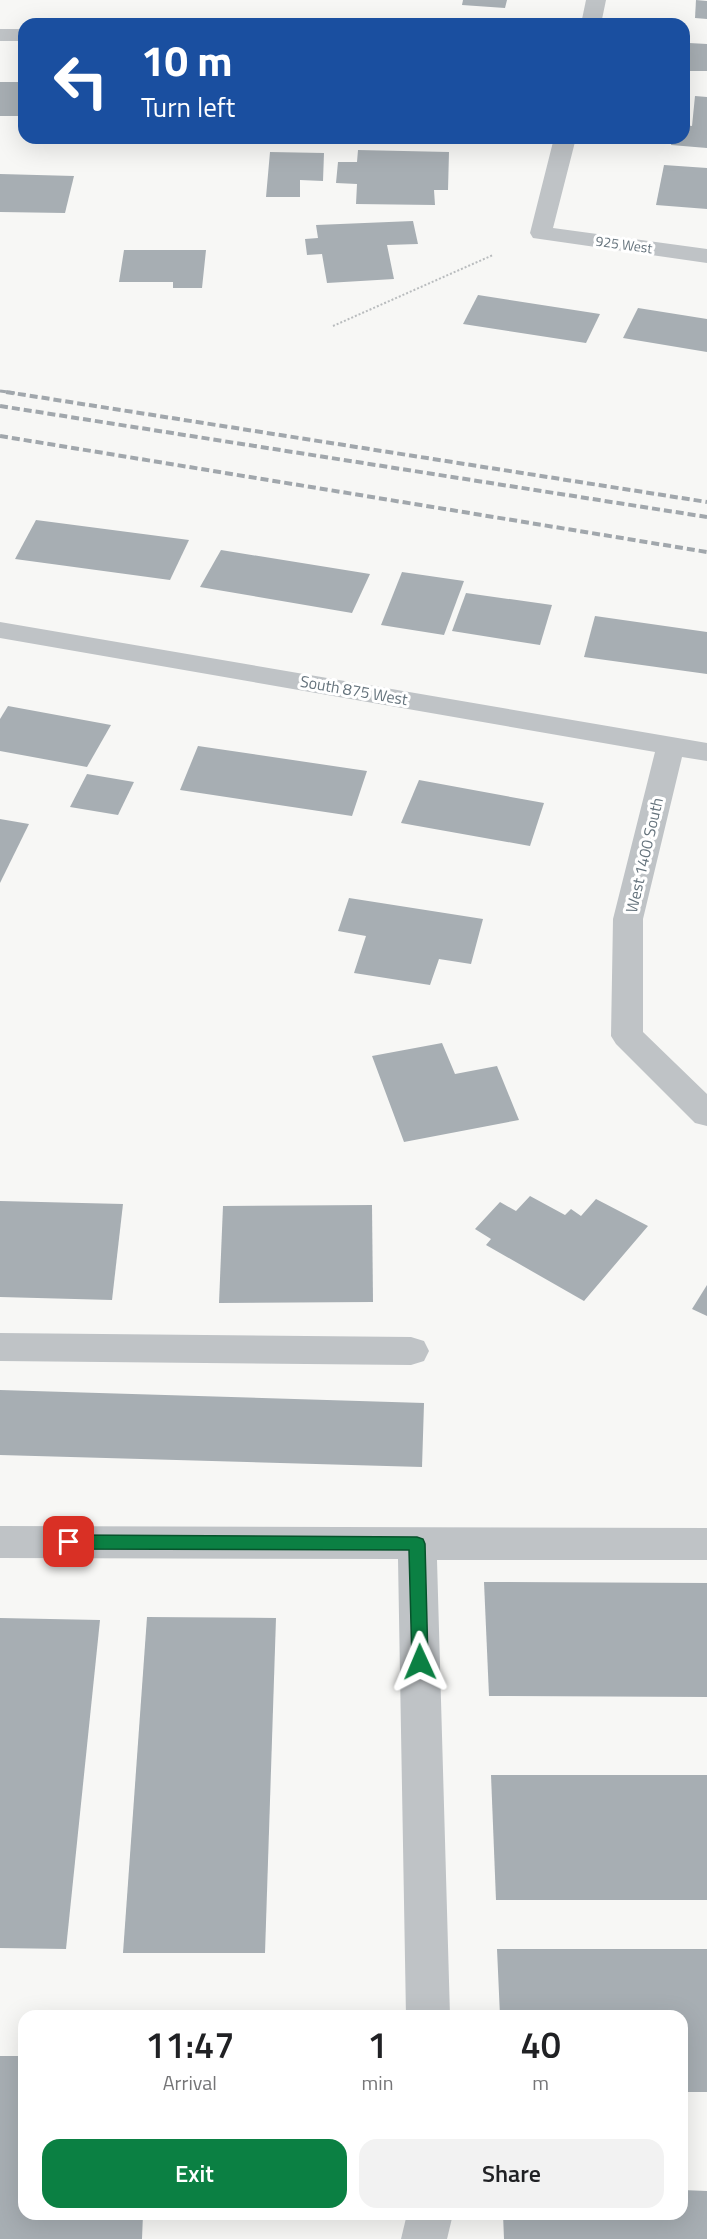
<!DOCTYPE html>
<style>
:root{--surface:#fff;--page:#f2f2f2;--text:#202124;--muted:#757577;--accent:#0b8043}
body{margin:0;font-family:"Titillium Web",sans-serif;background:var(--page);color:var(--text);height:100vh;display:flex;flex-direction:column;font-size:22px;white-space:nowrap}
*{box-sizing:border-box;margin:0}
p{font-size:20px;color:var(--muted)}
.icon{flex:none;width:33px;height:33px;fill:none;stroke:currentColor;stroke-width:2;stroke-linecap:round;stroke-linejoin:round}
.map{position:relative;flex:1;overflow:hidden}
.details{position:absolute;left:18px;top:2010px;width:670px;height:210px;display:flex;flex-direction:column;background:var(--surface);border-radius:18px;box-shadow:0 6px 24px #0002}
.details>*{flex:none}
.banner{position:absolute;left:18px;top:18px;width:672px;height:126px;border-radius:18px;box-shadow:0 6px 24px #0002;background:#1a4fa0;color:#fff;overflow:hidden}
.pin{position:absolute;display:grid;place-items:center;width:51px;height:51px;color:#fff;margin:-26px;border-radius:12px;box-shadow:0 3px 9px #0006}
.me{position:absolute;width:66px;margin:-33px;rotate:359deg;stroke-linejoin:round;filter:drop-shadow(0 0 4px #0008)}
.turn{display:flex;align-items:center;gap:21px;height:126px;padding:0 24px;font-size:27px}
.turn .icon{width:78px;height:78px;stroke-width:2.5}
.turn b{display:block;font-size:42px;line-height:51px}
.eta{display:flex;justify-content:space-evenly;align-items:center;height:102px;text-align:center}
.eta b{font-size:36px;font-weight:600;line-height:42px}
.cta{display:flex;gap:12px;margin-top:auto;padding:12px 24px}
.cta a{flex:1;height:69px;border-radius:18px;background:var(--accent);color:#fff;font-size:24px;font-weight:600;line-height:69px;text-align:center}
.cta a+a{background:var(--page);color:var(--text)}
.map>svg:first-child{display:block}
</style>
<div class="map">
<svg width="707" height="2239" viewBox="0 0 707 2239">
<rect width="100%" height="100%" fill="#f7f7f5"/>
<g fill="#a7aeb3">
<polygon points="463,0 507,0 505,8 462,5"/>
<polygon points="696,0 707,1 707,19 695,18"/>
<polygon points="689,43 707,44 707,71 689,71"/>
<rect x="0" y="82" width="24" height="34"/>
<polygon points="695,96 707,97 707,148 671,145 672,138 684,138 684,125 692,126"/>
<polygon points="358,150 449,152 448,190 434,190 435,205 356,204 357,184 336,183 338,162 357,162"/>
<polygon points="270,152 324,153 323,181 300,180 300,197 266,197"/>
<polygon points="664,165 707,168 707,209 656,205"/>
<polygon points="0,174 74,176 65,213 0,212"/>
<polygon points="413,221 418,244 387,245 394,279 327,283 322,254 307,255 305,239 318,238 316,225"/>
<polygon points="124,250 206,250 202,288 173,288 173,282 119,282"/>
<polygon points="478,295 600,314 586,343 463,324"/>
<polygon points="638,308 707,319 707,352 623,338"/>
<polygon points="36,520 189,540 170,580 15,559"/>
<polygon points="221,550 370,574 352,613 200,587"/>
<polygon points="402,572 464,581 444,635 381,625"/>
<polygon points="466,593 552,605 540,645 452,631"/>
<polygon points="595,616 707,632 707,674 584,657"/>
<polygon points="8,706 111,725 87,767 0,751 0,719"/>
<polygon points="198,746 367,771 352,816 180,790"/>
<polygon points="87,774 134,782 118,815 70,807"/>
<polygon points="419,780 544,803 530,846 401,823"/>
<polygon points="0,819 29,824 0,883"/>
<polygon points="349,898 483,919 471,964 439,959 430,985 354,973 366,936 338,931"/>
<polygon points="442,1043 455,1074 497,1066 519,1120 404,1142 372,1056"/>
<polygon points="530,1196 565,1215 571,1209 581,1216 596,1199 648,1226 584,1301 486,1245 491,1239 475,1229 500,1202 516,1211"/>
<polygon points="0,1201 123,1204 112,1300 0,1297"/>
<polygon points="372,1205 373,1302 219,1303 223,1206"/>
<polygon points="707,1285 707,1316 692,1309"/>
<polygon points="0,1390 424,1403 422,1467 0,1455"/>
<polygon points="484,1582 707,1583 707,1697 489,1696"/>
<polygon points="147,1617 276,1618 265,1953 123,1953"/>
<polygon points="0,1618 100,1620 66,1949 0,1948"/>
<polygon points="491,1775 707,1775 707,1900 496,1900"/>
<polygon points="497,1949 707,1949 707,2092 682,2092 682,2016 500,2016"/>
<polygon points="0,2056 24,2056 24,2214 143,2214 142,2239 0,2239"/>
<polygon points="682,2190 707,2191 707,2239 504,2239 503,2214 682,2214"/>
</g>
<g fill="none" stroke-linecap="round" stroke-linejoin="round">
<polyline stroke="#b9bcbe" stroke-width="2" stroke-dasharray="2 2" stroke-linecap="butt" points="333,326 493,255"/>
<g fill="#bfc3c6" fill-rule="evenodd">
<polygon points="586,0 606,0 601,24 581,24"/>
<rect x="0" y="29" width="24" height="12"/>
<polygon points="554,138 576,138 553,228 707,249 707,263 533,238 530,233"/>
<polygon points="0,622 707,743 707,761 682,757 643,919 643,1032 707,1094 707,1126 695,1123 616,1044 611,1036 613,919 655,752 0,638"/>
<polygon points="0,1333 411,1337 424,1341 429,1351 424,1361 411,1365 0,1361"/>
<polygon points="0,1526 707,1528 707,1560 437,1560 450,2016 406,2016 398,1559 0,1558"/>
<polygon points="407,2214 453,2214 447,2239 401,2239"/>
</g>
<polyline stroke="#a1a7ac" stroke-width="3" stroke-dasharray="6 3" stroke-linecap="butt" points="0,391 15,393"/>
<g stroke="#a1a7ac" stroke-width="4" stroke-dasharray="8 4" stroke-linecap="butt">
<polyline points="6,392 707,502"/>
<polyline points="0,406 707,517"/>
<polyline points="0,436 707,552"/>
</g>
</g>
<polygon fill="#0b8043" stroke="#07532c" stroke-width="1.5" points="69,1535 417,1537 423,1539 425,1544 428,1662 426,1667 420,1669 414,1667 412,1662 409,1550 69,1549 64,1547 62,1542 64,1537"/>
<g text-anchor="middle" dominant-baseline="central" stroke-width="6" stroke-linejoin="round" paint-order="stroke">
<g font-size="14" fill="#66747d" stroke="#fff">
<text transform="translate(624 244) rotate(8)">925 West</text>
</g>
<g font-size="16" fill="#66747d" stroke="#fff">
<text transform="translate(354 690) rotate(10)">South 875 West</text>
<text transform="translate(644 855) rotate(-77)">West 1400 South</text>
</g>
</g>
</svg>
<div class="pin" style="left:69px;top:1542px;background:#d93025"><svg class="icon" aria-label="arrive" viewBox="0 0 24 24"><path d="M6 21V4h12l-3 4 3 4H6"/></svg></div>
<svg class="me" style="left:420px;top:1662px" viewBox="-20 -20 40 40"><path d="M0-17L14 15 0 8-14 15z" fill="#0b8043" stroke="#fff" stroke-width="4"/></svg>
<div class="banner">
<div class="turn"><svg class="icon" aria-label="left" viewBox="0 0 24 24"><path d="M17 20v-9H6M10 6l-5 5 5 5"/></svg><div><b>10 m</b>Turn left</div></div>
</div>
<section class="details">
<div class="eta">
<div><b>11:47</b><p>Arrival</p></div>
<div><b>1</b><p>min</p></div>
<div><b>40</b><p>m</p></div>
</div>
<div class="cta"><a>Exit</a><a>Share</a></div>
</section>
</div>
